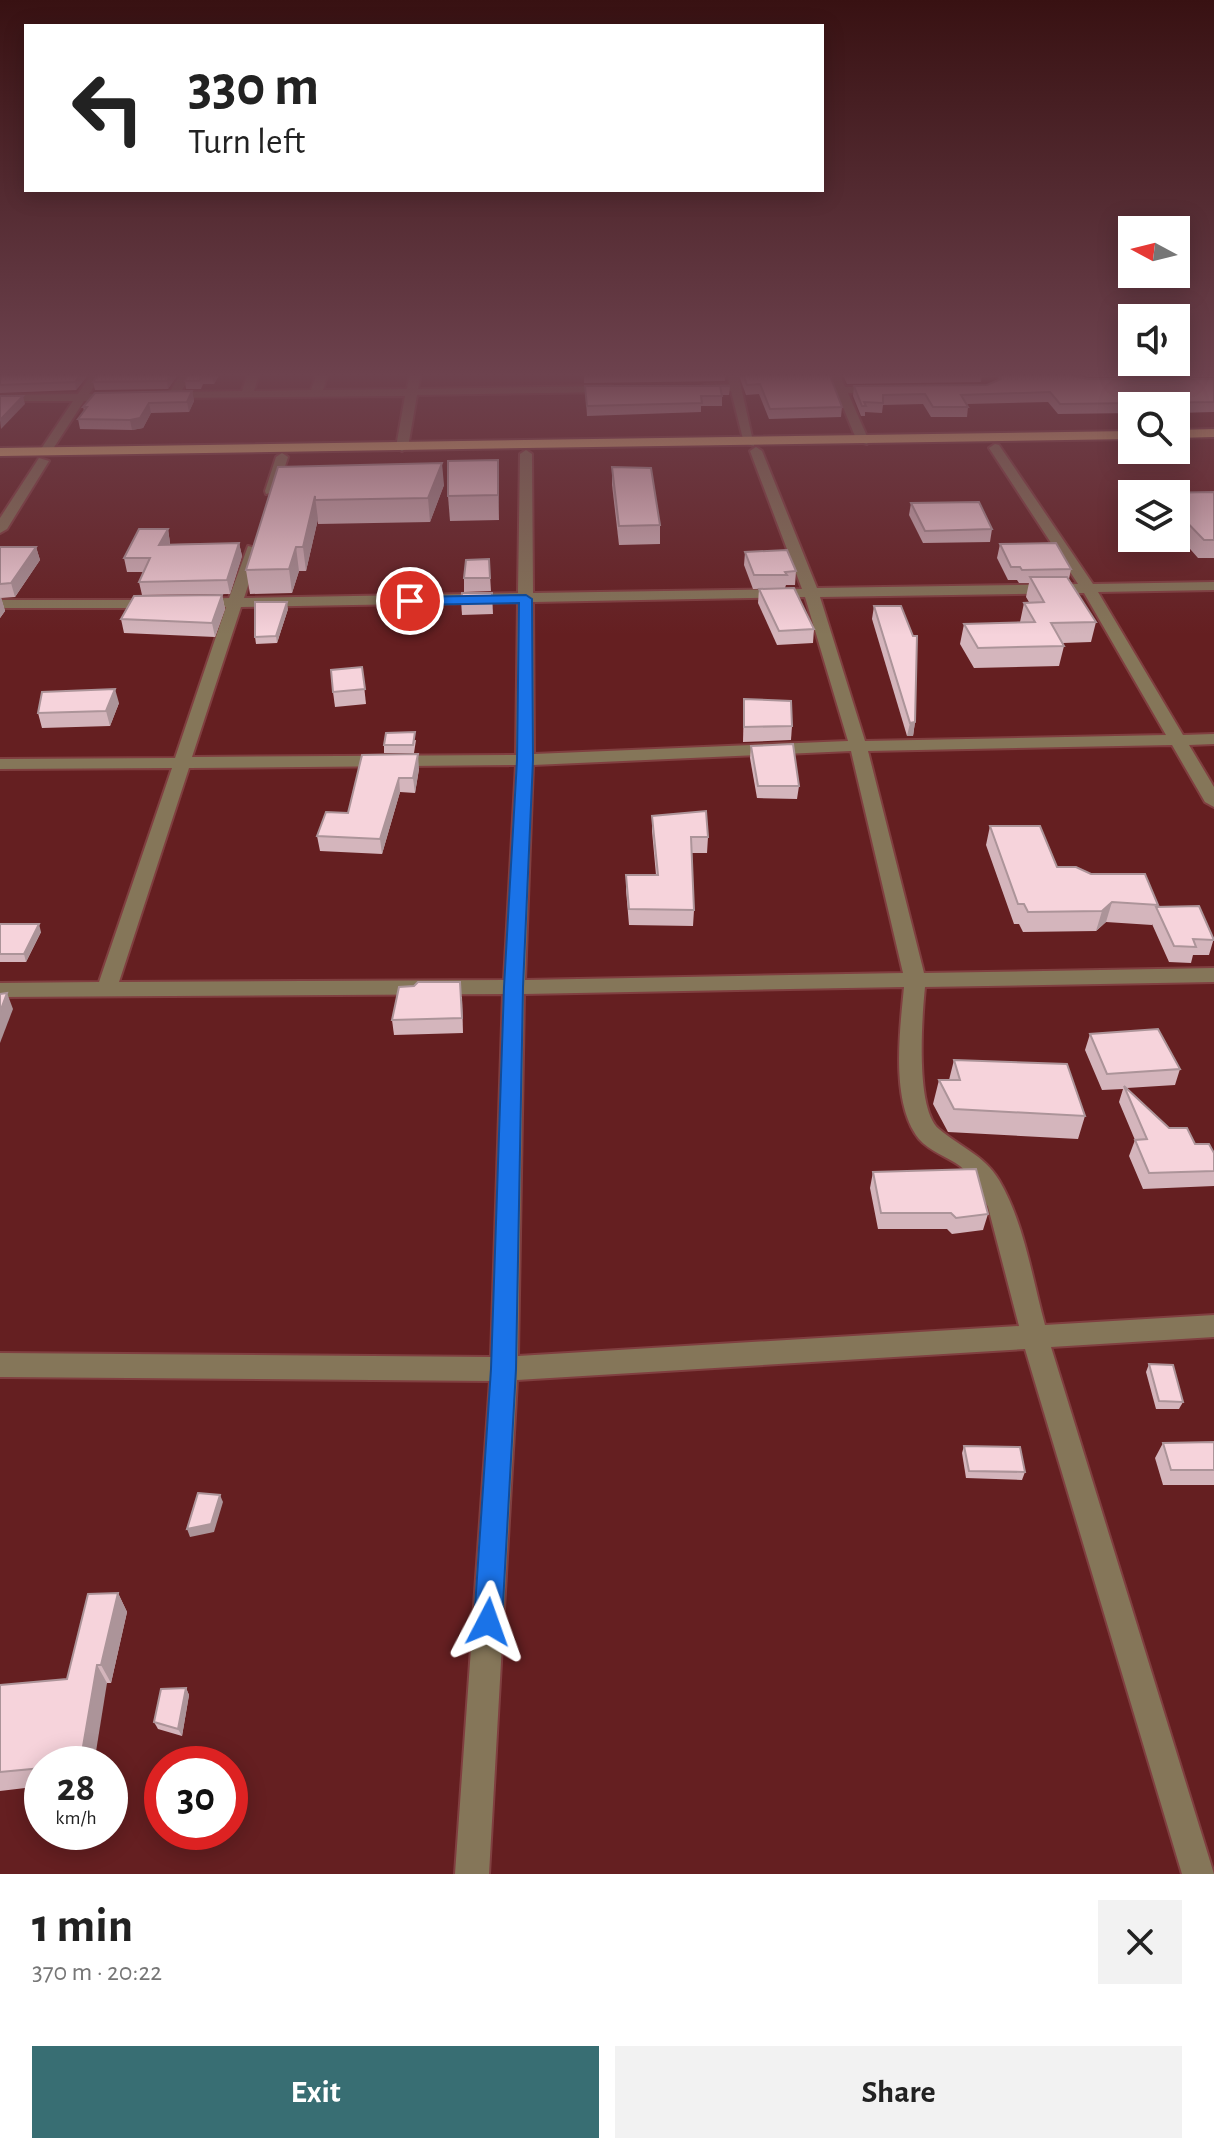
<!DOCTYPE html>
<meta charset="utf-8">
<style>
:root{--surface:#fff;--page:#f2f2f2;--text:#222;--muted:#767676;--accent:#386e73}
body{margin:0;font-family:"Alegreya Sans",sans-serif;background:var(--page);color:var(--text);height:100vh;display:flex;flex-direction:column;font-size:30px;white-space:nowrap}
*{box-sizing:border-box;margin:0}
p{font-size:26px;color:var(--muted)}
.icon{flex:none;width:44px;height:44px;fill:none;stroke:currentColor;stroke-width:2;stroke-linecap:round;stroke-linejoin:round}
.map{position:relative;height:1874px;overflow:hidden}
.drawer{display:flex;flex-direction:column;background:var(--surface);flex:1}
.drawer>*{flex:none}
.hud{position:absolute;left:24px;top:24px;width:800px;height:168px;border-radius:0px;box-shadow:0 4px 20px #0003;background:#fff;color:var(--text);overflow:hidden}
.needle{width:52px;rotate:277deg}
.tools{position:absolute;left:1118px;top:216px;display:grid;gap:16px}
.tools a{display:grid;place-items:center;width:72px;height:72px;border-radius:0px;background:var(--surface);box-shadow:0 4px 20px #0003;font-size:40px}
.speed{position:absolute;left:24px;top:1746px;display:flex;gap:16px;font-size:40px;font-weight:700;text-align:center}
.speed>*{display:grid;place-content:center;width:104px;height:104px;border-radius:50%;background:var(--surface);box-shadow:0 4px 20px #0003;line-height:1}
.speed small{font-size:20px;font-weight:400}
.speed .limit{border:12px solid #d22;background:#fff;color:#111}
.pin{position:absolute;display:grid;place-items:center;width:68px;height:68px;color:#fff;margin:-34px;border:4px solid #fff;border-radius:50%;box-shadow:0 2px 8px #0007}
.me{position:absolute;width:88px;margin:-44px;rotate:4deg;stroke-linejoin:round;filter:drop-shadow(0 0 6px #0008)}
.turn{display:flex;align-items:center;gap:28px;height:168px;padding:0 32px;font-size:36px}
.turn .icon{width:104px;height:104px;stroke-width:2.5}
.turn b{display:block;font-size:56px;line-height:68px}
.round{display:grid;place-items:center;flex:none;width:84px;height:84px;border-radius:0px;background:var(--page)}
.head{display:flex;align-items:center;justify-content:space-between;height:136px;padding:0 32px}
h1{font-size:48px;font-weight:600;line-height:60px}
.cta{display:flex;gap:16px;margin-top:auto;padding:16px 32px}
.cta a{flex:1;height:92px;border-radius:0px;background:var(--accent);color:#fff;font-size:32px;font-weight:600;line-height:92px;text-align:center}
.cta a+a{background:var(--page);color:var(--text)}
.map>svg:first-child{display:block}
</style>
<div class="map">
<svg width="1214" height="1874" viewBox="0 0 1214 1874">
<rect width="100%" height="100%" fill="#651f21"/>
<g fill="none" stroke-linecap="round" stroke-linejoin="round">
<defs>
<g id="minor">
<polygon points="92,373 103,373 89,394 116,394 122,397 116,400 84,401 49,455 41,455 39,452 73,401 0,401 0,395 78,394"/>
<polygon points="181,373 192,373 181,392 242,391 248,373 259,373 254,391 311,390 317,373 328,373 323,390 407,389 410,373 421,373 418,389 612,386 618,389 612,392 417,395 408,447 402,451 396,447 405,396 164,398 162,396 169,393"/>
<polygon points="727,373 738,373 754,446 744,443 731,391 704,391 698,388 704,385 729,384"/>
<polygon points="829,373 839,373 845,387 877,387 883,390 877,393 848,393 869,441 867,444 857,441"/>
<polygon points="896,373 1032,373 1033,374 1027,377 907,379"/>
<path d="M995,444L999,445L1093,584L1214,582V590L1098,592L1183,735L1214,734V744L1189,745L1214,787V807L1205,802L1172,745L868,751L924,973L1214,968V982L925,987C922,1017 915,1109 939,1129C960,1147 984,1155 999,1180C1024,1222 1032,1278 1045,1325L1214,1315V1337L1051,1347L1214,1874H1182L1025,1349L517,1380L489,1874H455L490,1381L0,1377V1353L491,1357L503,994L0,997V983L99,982L172,768L0,769V759L175,758L226,607H196L189,603L196,599L229,598L248,546L260,549L244,598L518,593L520,454L526,450L532,454L533,593L802,589L750,451L756,447L762,451L817,588L1078,584L989,448ZM1084,593L1166,735L865,741L820,597ZM805,597L848,741L534,754L533,602ZM518,602L516,755L192,757L241,607ZM851,751L903,973L525,980L533,765ZM516,765L504,980L119,982L189,768ZM904,987C900,1030 890,1103 919,1139C929,1151 948,1157 960,1166C973,1177 981,1192 988,1207L1019,1326L518,1356L524,994Z"/>
<polygon points="282,453 288,457 277,491 266,494 265,491 276,457"/>
<polygon points="39,458 49,461 7,529 0,533 0,518"/>
<polygon points="0,600 156,600 163,604 156,608 0,608"/>
</g>
<g id="highway">
<polygon points="1214,429 1214,437 1176,438 1176,430"/>
<polygon points="1132,431 1132,439 0,456 0,448"/>
</g>
</defs>
<use href="#minor" stroke="#803f40" stroke-width="4"/>
<use href="#highway" stroke="#803f40" stroke-width="4"/>
<use href="#minor" fill="#857659" fill-rule="evenodd"/>
<use href="#highway" fill="#ebc57d" fill-rule="evenodd"/>
</g>
<g fill="#d4b5bc">
<polygon points="0,373 90,373 76,390 0,393"/>
<polygon points="179,373 168,389 95,390 93,382"/>
<polygon points="220,373 214,384 203,384 201,389 186,389 185,381"/>
<polygon points="584,373 726,373 725,381 584,383"/>
<polygon points="738,373 829,373 842,407 841,417 769,419 759,394 746,395"/>
<polygon points="842,373 982,373 981,382 847,384"/>
<polygon points="1000,373 1075,376 1088,379 1214,379 1214,412 1176,413 1176,406 1132,406 1132,413 1058,414 1048,402 967,404 968,407 967,417 931,417 923,404 883,405 882,413 865,412 865,416 861,416 853,396 854,386 987,385 998,380"/>
<polygon points="1081,373 1214,373 1214,377 1087,377"/>
<polygon points="585,386 730,386 729,395 722,395 722,406 701,406 701,412 587,416"/>
<polygon points="192,391 194,401 189,412 151,413 143,428 132,430 80,429 78,419 84,411 83,407"/>
<polygon points="498,460 499,520 450,521 448,496"/>
<polygon points="278,467 444,485 430,522 318,524 318,519 306,571 299,571 292,593 250,594 246,570"/>
<polygon points="612,467 660,525 660,544 619,545 612,485"/>
<polygon points="1214,492 1214,558 1198,558 1176,533 1176,494 1159,494 1159,493"/>
<polygon points="911,503 992,529 990,542 923,543 909,515"/>
<polygon points="168,529 170,543 170,544 239,543 242,556 230,594 142,595 139,582 143,572 127,572 124,558"/>
<polygon points="1000,544 1071,569 1069,579 1096,622 1091,642 1063,643 1064,646 1059,666 974,668 960,644 964,624 1020,622 1024,603 1029,602 1026,597 1029,583 1019,583 1017,580 1008,580 997,558"/>
<polygon points="0,547 36,547 40,560 15,597 1,598 5,611 0,618"/>
<polygon points="745,552 796,571 795,585 786,585 785,588 753,589 744,565"/>
<polygon points="489,559 491,591 464,592 464,578"/>
<polygon points="759,589 814,629 813,643 777,645 758,603"/>
<polygon points="492,593 493,614 462,615 461,601"/>
<polygon points="222,595 225,609 215,637 124,633 121,619"/>
<polygon points="874,606 913,636 915,722 913,736 907,736 872,619"/>
<polygon points="288,609 277,643 256,644 255,637"/>
<polygon points="362,667 366,704 335,707 333,692"/>
<polygon points="744,699 792,726 791,740 743,742"/>
<polygon points="119,703 110,726 42,728 38,713"/>
<polygon points="416,740 414,753 384,753 384,745"/>
<polygon points="751,746 799,786 797,799 757,798 750,758"/>
<polygon points="362,755 419,769 415,793 400,792 382,854 320,851 317,836 348,813"/>
<polygon points="652,816 708,837 707,853 692,853 694,910 693,926 629,925 626,890 626,875 656,875 652,831"/>
<polygon points="990,826 1057,867 1158,905 1158,907 1214,938 1209,955 1193,955 1191,963 1169,962 1152,924 1152,925 1106,922 1096,931 1023,932 1019,924 1014,924 986,845"/>
<polygon points="0,924 41,932 26,962 0,962"/>
<polygon points="414,986 462,997 463,1033 394,1035 392,1020"/>
<polygon points="1090,1034 1180,1069 1175,1085 1127,1088 1169,1128 1195,1144 1214,1153 1214,1186 1143,1189 1129,1156 1135,1140 1119,1102 1123,1089 1102,1090 1085,1050"/>
<polygon points="954,1060 1085,1116 1078,1139 948,1132 933,1104 939,1080 949,1080"/>
<polygon points="873,1172 988,1214 983,1230 952,1234 947,1229 878,1229 870,1188"/>
<polygon points="1149,1364 1183,1402 1179,1409 1156,1409 1146,1372"/>
<polygon points="1214,1442 1214,1485 1163,1485 1155,1458 1163,1443"/>
<polygon points="964,1446 1025,1472 1022,1480 966,1478 962,1453"/>
<polygon points="118,1593 127,1612 111,1683 107,1683 42,1764 42,1786 0,1791 0,1685 67,1679"/>
<polygon points="186,1688 189,1695 182,1736 158,1729 154,1722"/>
</g>
<g fill="#ac9499">
<polygon points="82,373 90,373 76,390 75,382"/>
<polygon points="173,373 179,373 168,389 167,381"/>
<polygon points="214,373 220,373 214,384 212,377"/>
<polygon points="192,391 194,401 189,412 187,402"/>
<polygon points="23,396 25,404 1,429 0,420"/>
<polygon points="149,403 151,413 143,428 132,430 130,420"/>
<polygon points="498,460 499,484 499,520 498,495"/>
<polygon points="442,463 444,485 430,522 428,498"/>
<polygon points="315,496 318,519 306,571 303,547"/>
<polygon points="168,529 170,543 162,558 159,545"/>
<polygon points="239,543 242,556 230,594 227,580"/>
<polygon points="36,547 40,560 15,597 11,583"/>
<polygon points="296,547 299,571 292,593 289,569"/>
<polygon points="222,595 225,609 215,637 212,623"/>
<polygon points="1,597 5,611 0,618 0,599"/>
<polygon points="287,602 288,609 277,643 276,636"/>
<polygon points="115,689 119,703 110,726 106,711"/>
<polygon points="915,722 913,736 907,736 910,723"/>
<polygon points="418,754 419,769 415,793 413,778"/>
<polygon points="399,778 400,792 382,854 380,839"/>
<polygon points="1112,902 1106,922 1096,931 1102,911"/>
<polygon points="39,924 41,932 26,962 24,954"/>
<polygon points="7,993 13,1009 0,1043 0,1012"/>
<polygon points="220,1495 223,1502 214,1532 190,1537 187,1529"/>
<polygon points="118,1593 127,1612 111,1683 101,1665"/>
<polygon points="97,1665 107,1683 94,1764 80,1764"/>
<polygon points="186,1688 189,1695 182,1736 178,1729"/>
</g>
<g fill="#f6d3db" stroke="#ac9499" stroke-width="2">
<polygon points="0,373 82,373 75,382 0,385"/>
<polygon points="99,373 173,373 167,381 93,382"/>
<polygon points="189,373 214,373 212,377 202,377 199,381 185,381"/>
<polygon points="742,373 829,373 842,407 770,409 760,384 747,385"/>
<polygon points="847,373 943,373 848,374"/>
<polygon points="1000,373 1072,373 1075,376 1088,379 1214,379 1214,402 1060,404 1050,392 961,395 968,407 933,407 925,394 883,395 883,403 864,402 866,406 862,406 854,386 987,385 1001,379"/>
<polygon points="585,386 730,386 720,386 722,396 701,396 702,403 587,406"/>
<polygon points="192,391 187,402 149,403 140,418 130,420 78,419 87,407 83,407 95,393"/>
<polygon points="0,396 23,396 0,420"/>
<polygon points="498,460 498,495 448,496 448,461"/>
<polygon points="442,463 428,498 315,500 315,496 303,547 296,547 289,569 246,570 278,467"/>
<polygon points="612,467 651,468 660,525 619,526"/>
<polygon points="1214,492 1214,540 1204,540 1176,511 1176,494 1160,494 1159,493"/>
<polygon points="979,502 992,529 925,531 911,503"/>
<polygon points="139,529 168,529 159,545 239,543 227,580 139,582 150,558 124,558"/>
<polygon points="1056,543 1071,569 1022,570 1020,567 1011,567 1000,544"/>
<polygon points="0,547 36,547 11,583 0,584"/>
<polygon points="787,550 796,571 785,572 787,575 754,575 745,552"/>
<polygon points="489,559 490,578 464,578 466,560"/>
<polygon points="1030,577 1067,577 1096,622 1051,623 1064,646 978,648 964,624 1035,622 1024,603 1044,602"/>
<polygon points="794,588 814,629 779,631 759,589"/>
<polygon points="462,593 492,593 492,600 461,601"/>
<polygon points="222,595 212,623 121,619 134,596"/>
<polygon points="255,602 287,602 276,636 255,637"/>
<polygon points="874,606 901,606 913,636 917,636 915,722 910,723"/>
<polygon points="362,667 365,689 333,692 331,670"/>
<polygon points="115,689 106,711 38,713 42,692"/>
<polygon points="744,699 791,701 792,726 744,727"/>
<polygon points="415,732 413,745 384,745 386,733"/>
<polygon points="793,744 799,786 758,786 751,746"/>
<polygon points="418,754 413,778 399,778 380,839 317,836 326,812 348,813 362,755"/>
<polygon points="706,811 708,837 691,837 694,910 629,909 626,875 658,875 652,816"/>
<polygon points="990,826 1040,826 1057,867 1076,867 1091,874 1145,874 1158,905 1112,902 1102,911 1028,912 1024,904 1018,904"/>
<polygon points="1199,906 1214,940 1193,939 1196,947 1174,946 1156,907"/>
<polygon points="0,924 39,924 24,954 0,954"/>
<polygon points="418,982 460,982 462,1018 392,1020 399,987 414,986"/>
<polygon points="7,993 0,1012 0,994"/>
<polygon points="1158,1029 1180,1069 1107,1074 1090,1034"/>
<polygon points="954,1060 1067,1064 1085,1116 954,1109 939,1080 960,1080"/>
<polygon points="1124,1086 1169,1128 1187,1128 1195,1144 1209,1144 1214,1153 1214,1171 1149,1173 1135,1140 1147,1139"/>
<polygon points="976,1169 988,1214 956,1218 951,1213 881,1213 873,1172"/>
<polygon points="1149,1364 1173,1365 1183,1402 1159,1401"/>
<polygon points="1214,1442 1214,1470 1171,1470 1163,1443"/>
<polygon points="964,1446 1020,1447 1025,1472 969,1471"/>
<polygon points="198,1493 220,1495 211,1524 187,1529"/>
<polygon points="118,1593 101,1665 97,1665 80,1764 42,1764 42,1768 0,1772 0,1685 67,1679 88,1594"/>
<polygon points="186,1688 178,1729 154,1722 161,1689"/>
</g>
<linearGradient id="sky" x2="0" y2="1"><stop stop-color="#381112"/><stop offset="0.59" stop-color="#6d424e"/><stop offset="1" stop-color="#6d424e" stop-opacity="0"/></linearGradient>
<rect width="1214" height="635" fill="url(#sky)"/>
<polygon fill="#1a73e8" stroke="#114b97" stroke-width="2" points="526,595 532,599 533,760 523,987 516,1369 502,1622 498,1632 488,1636 478,1632 474,1622 491,1369 504,987 517,760 519,603 410,605 404,601 410,597"/>
</svg>
<div class="tools">
<a><svg class="needle" viewBox="-14 -14 28 28"><path d="M0-13l5 13h-10z" fill="#e53935"/><path d="M0 13l5-13h-10z" fill="#767676"/></svg></a>
<a><svg class="icon" aria-label="sound" viewBox="0 0 24 24"><path d="M4 9h4l5-4v14l-5-4H4zM17 9q2 3 0 6"/></svg></a>
<a><svg class="icon" aria-label="search" viewBox="0 0 24 24"><circle cx="10" cy="10" r="6"/><path d="M15 15l6 6"/></svg></a>
<a><svg class="icon" aria-label="layers" viewBox="0 0 24 24"><path d="M12 4l9 5-9 5-9-5zM3 14l9 5 9-5"/></svg></a>
</div>
<div class="speed"><div>28<small>km/h</small></div><div class="limit">30</div></div>
<div class="pin" style="left:410px;top:601px;background:#d93025"><svg class="icon" aria-label="arrive" viewBox="0 0 24 24"><path d="M6 21V4h12l-3 4 3 4H6"/></svg></div>
<svg class="me" style="left:488px;top:1622px" viewBox="-20 -20 40 40"><path d="M0-17L14 15 0 8-14 15z" fill="#1a73e8" stroke="#fff" stroke-width="4"/></svg>
<div class="hud">
<div class="turn"><svg class="icon" aria-label="left" viewBox="0 0 24 24"><path d="M17 20v-9H6M10 6l-5 5 5 5"/></svg><div><b>330 m</b>Turn left</div></div>
</div>
</div>
<section class="drawer">
<div class="head"><div><h1>1 min</h1><p>370 m · 20:22</p></div><a class="round"><svg class="icon" aria-label="close" viewBox="0 0 24 24"><path d="M6 6l12 12M18 6L6 18"/></svg></a></div>
<div class="cta"><a>Exit</a><a>Share</a></div>
</section>
